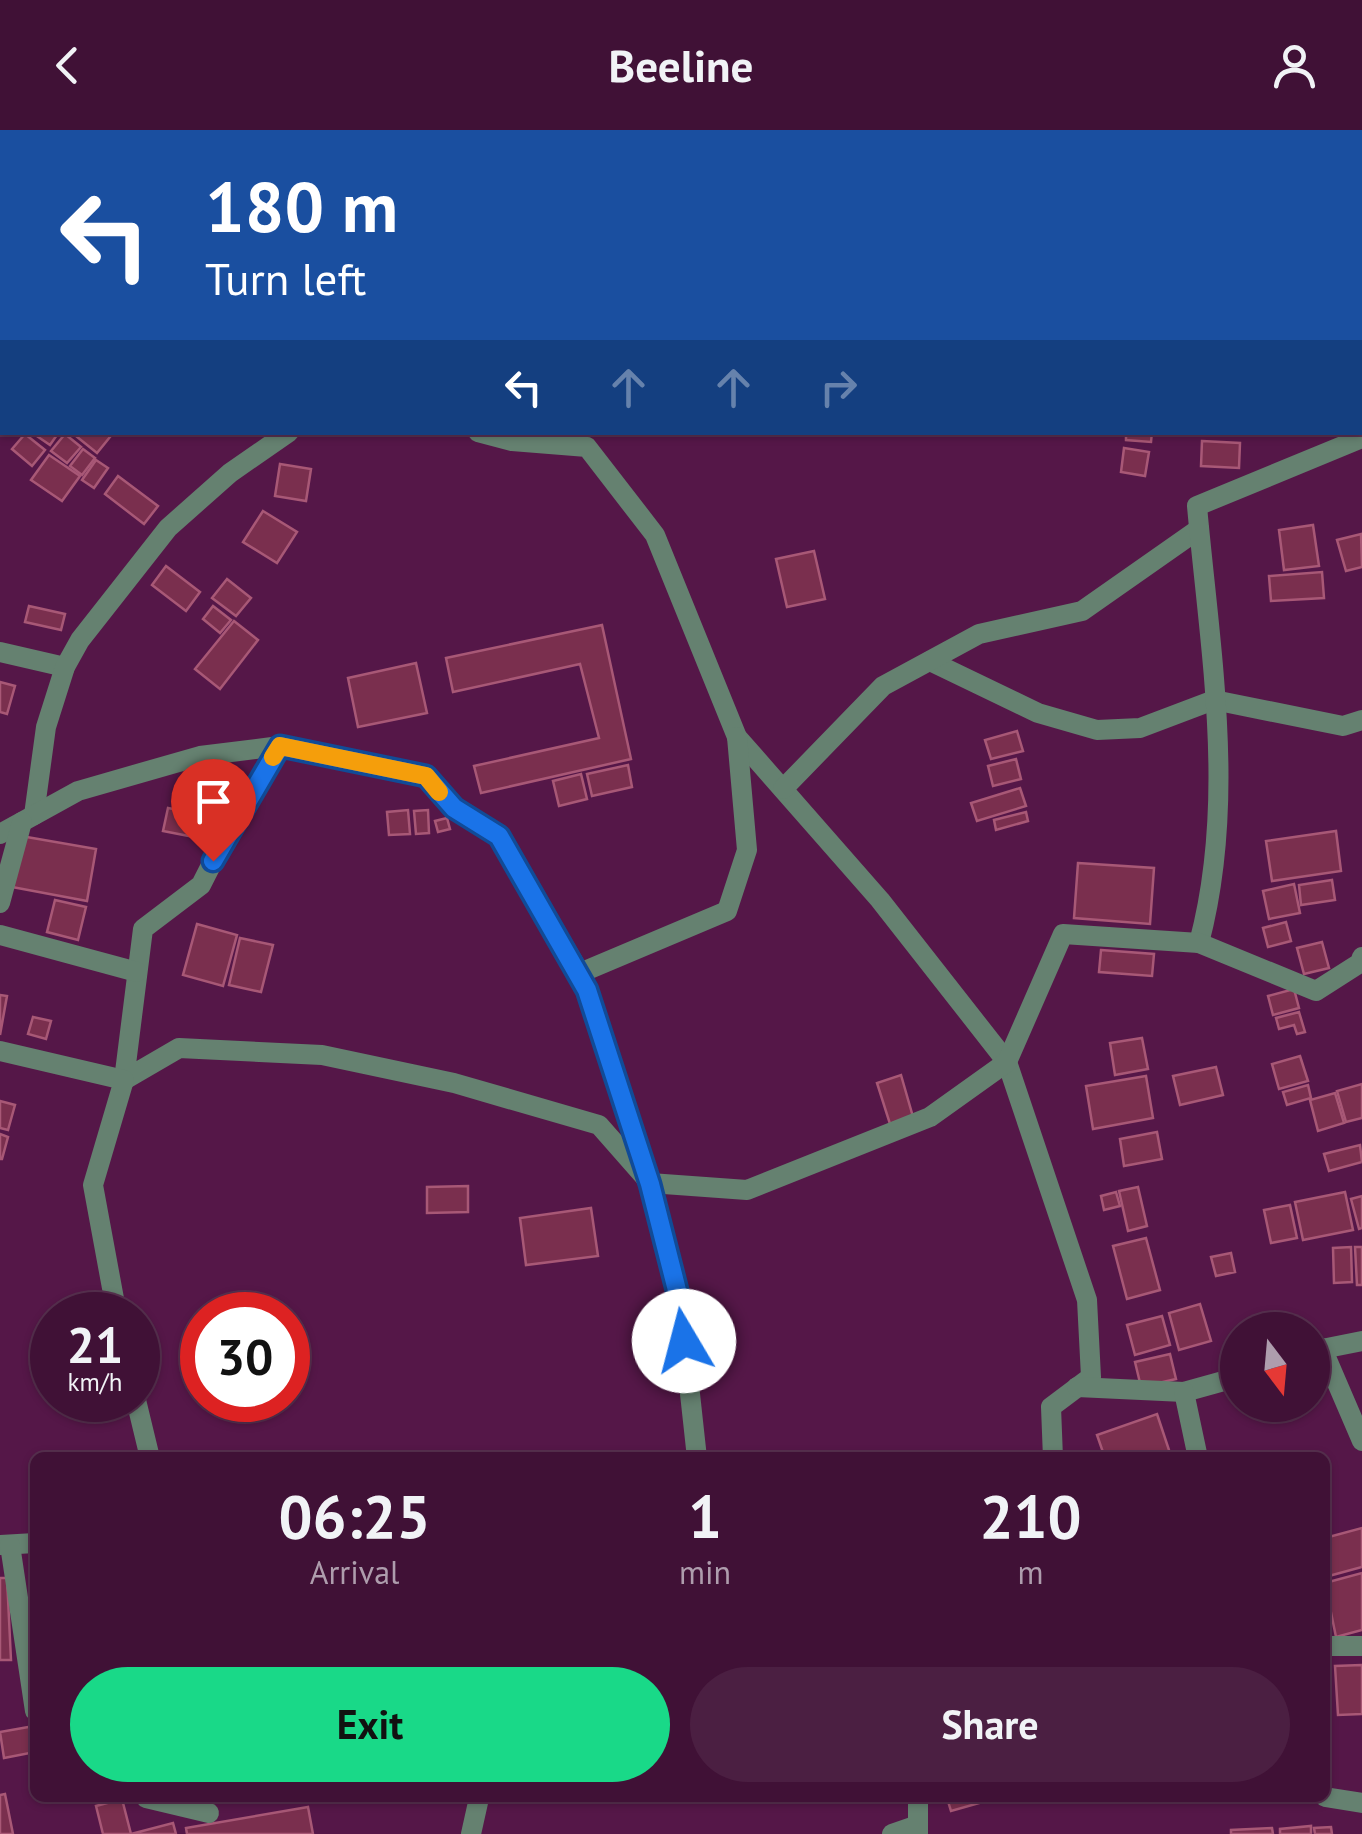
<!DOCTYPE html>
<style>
:root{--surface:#401136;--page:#4b1f42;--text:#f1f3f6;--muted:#ae9dad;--line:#593151;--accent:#19d988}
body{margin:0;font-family:"PT Sans",sans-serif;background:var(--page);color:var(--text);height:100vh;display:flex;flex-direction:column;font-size:38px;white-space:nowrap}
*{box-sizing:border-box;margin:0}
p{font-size:32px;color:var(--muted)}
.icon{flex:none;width:55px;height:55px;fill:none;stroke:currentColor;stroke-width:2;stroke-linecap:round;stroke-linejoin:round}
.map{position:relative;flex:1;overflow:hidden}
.sheet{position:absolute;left:30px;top:1322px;width:1300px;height:350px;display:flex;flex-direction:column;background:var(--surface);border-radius:15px;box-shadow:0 2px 8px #0004,0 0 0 2px var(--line)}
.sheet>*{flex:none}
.banner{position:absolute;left:0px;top:0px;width:1362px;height:305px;box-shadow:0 2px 8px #0004,0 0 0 2px var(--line);background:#1a4fa0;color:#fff;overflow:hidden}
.needle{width:65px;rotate:164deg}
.fabs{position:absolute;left:1220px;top:1182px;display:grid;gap:20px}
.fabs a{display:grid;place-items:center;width:110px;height:110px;border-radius:50%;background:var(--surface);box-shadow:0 2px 8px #0004,0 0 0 2px var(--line);font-size:50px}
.speed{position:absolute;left:30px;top:1162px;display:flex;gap:20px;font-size:50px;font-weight:700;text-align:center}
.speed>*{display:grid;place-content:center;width:130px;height:130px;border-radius:50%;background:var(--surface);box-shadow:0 2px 8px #0004,0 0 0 2px var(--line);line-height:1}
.speed small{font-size:25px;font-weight:400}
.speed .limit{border:15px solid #d22;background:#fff;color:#111}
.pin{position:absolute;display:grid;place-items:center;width:85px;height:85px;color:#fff;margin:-102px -42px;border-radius:50% 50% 50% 0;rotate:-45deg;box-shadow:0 0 10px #0007}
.pin .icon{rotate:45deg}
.me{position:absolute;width:110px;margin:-55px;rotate:352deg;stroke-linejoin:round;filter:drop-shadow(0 0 8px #0008)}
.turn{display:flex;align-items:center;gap:35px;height:210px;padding:0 40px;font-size:45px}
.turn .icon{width:130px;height:130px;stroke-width:2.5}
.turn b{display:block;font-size:70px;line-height:85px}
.lanes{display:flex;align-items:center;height:95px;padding:0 40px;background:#0003;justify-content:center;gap:50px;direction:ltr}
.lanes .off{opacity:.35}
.eta{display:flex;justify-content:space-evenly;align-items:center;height:170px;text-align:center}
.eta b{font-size:60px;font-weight:800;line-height:70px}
.button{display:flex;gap:20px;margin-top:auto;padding:20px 40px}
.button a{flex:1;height:115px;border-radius:60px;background:var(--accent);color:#111;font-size:40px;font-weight:800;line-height:115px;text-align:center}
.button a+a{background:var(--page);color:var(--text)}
header{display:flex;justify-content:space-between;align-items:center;height:130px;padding:0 40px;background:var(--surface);font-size:45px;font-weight:800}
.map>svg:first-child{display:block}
</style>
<header><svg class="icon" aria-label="back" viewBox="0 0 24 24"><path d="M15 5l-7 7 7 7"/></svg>Beeline<svg class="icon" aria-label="person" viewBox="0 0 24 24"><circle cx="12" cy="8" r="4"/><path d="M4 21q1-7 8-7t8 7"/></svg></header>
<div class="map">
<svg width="1362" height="1704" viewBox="0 0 1362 1704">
<rect width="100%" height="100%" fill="#551748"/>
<g fill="#7a2f4e" stroke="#a85876" stroke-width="2.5">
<polygon points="31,302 59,302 50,315"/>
<polygon points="71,302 114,302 97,323"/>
<polygon points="1126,302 1152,302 1151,312 1126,310"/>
<polygon points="25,304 45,320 32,336 12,319"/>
<polygon points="65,304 81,317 67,333 51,321"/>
<polygon points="1202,311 1240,313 1239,338 1201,336"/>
<polygon points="1124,318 1149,322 1145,346 1121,342"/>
<polygon points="83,319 95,328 82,345 70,336"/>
<polygon points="49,325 80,346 62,371 31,350"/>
<polygon points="96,330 108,338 94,358 82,350"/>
<polygon points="280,334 311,339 306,371 275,366"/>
<polygon points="118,346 158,376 144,394 105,364"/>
<polygon points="263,381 297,402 277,433 243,412"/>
<polygon points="1313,395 1319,436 1284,440 1279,400"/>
<polygon points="1361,404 1362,437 1346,441 1337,410"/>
<polygon points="814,421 825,469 787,477 776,429"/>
<polygon points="166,436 200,462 186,481 152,455"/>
<polygon points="1322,442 1324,468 1271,471 1269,446"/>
<polygon points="227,449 251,468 236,486 212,468"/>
<polygon points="29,476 65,484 61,500 25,492"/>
<polygon points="213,476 231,490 220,503 203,489"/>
<polygon points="234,491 258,510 220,559 195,539"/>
<polygon points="602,495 631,629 481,663 474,636 599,608 580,534 453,562 446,528"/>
<polygon points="416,533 427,583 358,597 348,548"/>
<polygon points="0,552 15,556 7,584 0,582"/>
<polygon points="1017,601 1023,621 991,629 985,610"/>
<polygon points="1016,629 1021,649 993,656 988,636"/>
<polygon points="628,635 632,657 592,666 587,644"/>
<polygon points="581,644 587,669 559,676 553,651"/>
<polygon points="1020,658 1026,676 977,691 971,673"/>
<polygon points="168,678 200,684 194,707 163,701"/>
<polygon points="408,680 410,704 389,705 387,682"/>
<polygon points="428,680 429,703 416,704 414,681"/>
<polygon points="1026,682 1028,691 996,700 994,690"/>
<polygon points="447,688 450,699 438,702 435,691"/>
<polygon points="1336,701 1341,741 1272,751 1266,711"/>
<polygon points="21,706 96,719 87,771 12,757"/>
<polygon points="1078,733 1154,738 1150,794 1074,788"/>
<polygon points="1332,750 1335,770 1301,775 1299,755"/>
<polygon points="1294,754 1300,783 1269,789 1263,761"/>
<polygon points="55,770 86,777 78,810 47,802"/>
<polygon points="1286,792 1291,811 1268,817 1263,798"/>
<polygon points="197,794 237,805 223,856 183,845"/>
<polygon points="240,808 273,815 261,862 229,855"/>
<polygon points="1322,812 1329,838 1304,844 1297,818"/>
<polygon points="1101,820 1154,824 1152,846 1099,842"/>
<polygon points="1294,859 1299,878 1273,885 1268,866"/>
<polygon points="0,865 7,866 0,905"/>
<polygon points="1299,882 1305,902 1297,904 1294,895 1279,899 1276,888"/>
<polygon points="33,887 51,891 46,909 28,904"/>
<polygon points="1142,908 1148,939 1115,945 1110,913"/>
<polygon points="1300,926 1308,951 1279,959 1272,934"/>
<polygon points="1216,937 1223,965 1180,975 1173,946"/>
<polygon points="901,945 913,987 890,994 877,953"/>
<polygon points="1146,946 1153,988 1093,999 1086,956"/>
<polygon points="1362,954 1362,988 1346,992 1337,961"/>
<polygon points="1308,955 1311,968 1287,975 1283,962"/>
<polygon points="1335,963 1344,993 1318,1001 1310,970"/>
<polygon points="0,971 15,975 8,1000 0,998"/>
<polygon points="1157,1002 1162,1029 1124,1036 1120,1009"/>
<polygon points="0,1004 8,1007 2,1029 0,1029"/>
<polygon points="1360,1015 1362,1032 1329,1041 1324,1024"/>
<polygon points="468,1056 468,1082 427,1083 427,1057"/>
<polygon points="1138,1057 1147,1096 1128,1101 1119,1061"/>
<polygon points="1116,1062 1120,1076 1104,1080 1101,1066"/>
<polygon points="1345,1062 1353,1100 1303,1110 1295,1072"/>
<polygon points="1362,1066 1362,1098 1359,1099 1351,1069"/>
<polygon points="1290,1075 1297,1108 1271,1113 1264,1080"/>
<polygon points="591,1078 598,1126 526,1135 520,1088"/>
<polygon points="1146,1108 1160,1160 1127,1169 1113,1116"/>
<polygon points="1351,1117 1352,1152 1334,1153 1333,1118"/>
<polygon points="1355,1117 1362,1117 1362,1155 1357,1155"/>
<polygon points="1231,1123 1235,1142 1216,1146 1211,1127"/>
<polygon points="1200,1174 1211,1211 1179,1220 1169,1183"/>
<polygon points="1162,1186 1170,1215 1135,1225 1127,1195"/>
<polygon points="1170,1224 1176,1249 1141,1257 1135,1232"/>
<polygon points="1157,1284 1170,1323 1157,1328 1105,1328 1097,1305"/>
<polygon points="1362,1398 1362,1437 1325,1447 1325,1408"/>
<polygon points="1362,1443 1362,1500 1336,1507 1325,1453"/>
<polygon points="0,1448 7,1448 11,1530 0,1530"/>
<polygon points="1362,1535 1362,1584 1338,1585 1335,1536"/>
<polygon points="34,1596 35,1622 4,1628 0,1602"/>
<polygon points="5,1664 13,1704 0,1704 0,1665"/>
<polygon points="947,1668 989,1668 990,1670 951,1681"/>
<polygon points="122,1669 131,1704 173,1693 176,1704 103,1704 96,1676"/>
<polygon points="308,1677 313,1704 187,1704 186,1698"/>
<polygon points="1311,1696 1311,1704 1280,1704 1280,1699"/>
<polygon points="1331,1697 1332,1704 1315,1704 1314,1698"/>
<polygon points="1272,1698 1273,1704 1231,1704 1231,1700"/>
</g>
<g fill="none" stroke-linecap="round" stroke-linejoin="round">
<g stroke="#658170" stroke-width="20">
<polyline points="1123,0 1123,2"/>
<polyline points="178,2 179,0"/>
<polyline points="1360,184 1362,185"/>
<polyline points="0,255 2,252"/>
<polyline points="478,302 512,311 587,317 655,405 737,607 880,770 1007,932 1087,1170 1091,1247 1051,1277 1053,1328"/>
<polyline points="0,522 65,537"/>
<polyline points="930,531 1038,583 1097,600 1140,598 1214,570 1343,596 1362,590"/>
<polygon points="280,616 426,646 454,678 499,706 580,843 650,1053 599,995 454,953 322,925 179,918 124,950 143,799 201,755 238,682"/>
<polyline points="783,659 883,556 979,504 1082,481 1199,399"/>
<polyline points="34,685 46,597 65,537 80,510 168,398 230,343 289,302"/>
<polyline points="0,704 78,661 200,626 280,616"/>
<polyline points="0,773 22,692"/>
<polyline points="0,805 137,842"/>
<path d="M1199,813C1237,670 1210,521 1197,376L1362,308"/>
<polyline points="580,843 727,781 747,720 737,607"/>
<polyline points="0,921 124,950 93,1055 117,1185"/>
<polyline points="1322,1218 1362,1311"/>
<polyline points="1312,1221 1362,1211"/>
<polyline points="1077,1257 1184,1262 1238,1247"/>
<polyline points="1184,1262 1198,1328"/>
<polyline points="136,1270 150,1328"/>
<polyline points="697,1328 680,1172 650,1053 747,1060 930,987 1007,932 1063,804 1199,813 1316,861 1360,833 1362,827"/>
<polyline points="0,1415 35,1413"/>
<polyline points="10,1415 35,1581"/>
<polyline points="1325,1516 1362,1516"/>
<polyline points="1325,1667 1362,1673"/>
<polyline points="146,1668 209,1683"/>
<polyline points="471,1704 479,1668"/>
<polyline points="892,1704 918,1695"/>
<polyline points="918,1704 918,1668"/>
</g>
</g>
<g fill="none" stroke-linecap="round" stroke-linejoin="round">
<defs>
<polyline id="route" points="213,731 280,616 426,646 454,678 499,706 587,860 650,1054 680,1172 684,1211"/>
</defs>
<use href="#route" stroke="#114b97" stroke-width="25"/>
<use href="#route" stroke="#1a73e8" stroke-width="18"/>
<polyline stroke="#f59e0b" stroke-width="18" points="273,627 280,616 426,646 439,662"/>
</g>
</svg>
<div class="fabs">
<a><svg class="needle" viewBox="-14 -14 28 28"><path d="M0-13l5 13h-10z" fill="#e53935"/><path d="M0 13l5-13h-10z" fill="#ae9dad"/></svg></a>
</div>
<div class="speed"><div>21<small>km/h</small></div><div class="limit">30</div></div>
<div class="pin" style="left:213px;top:731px;background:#d93025"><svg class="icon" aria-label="arrive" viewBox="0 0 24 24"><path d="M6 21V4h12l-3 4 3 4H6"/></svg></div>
<svg class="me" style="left:684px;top:1211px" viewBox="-20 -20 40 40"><circle r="19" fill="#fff"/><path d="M0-13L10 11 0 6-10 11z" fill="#1a73e8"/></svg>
<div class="banner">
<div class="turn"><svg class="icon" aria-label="left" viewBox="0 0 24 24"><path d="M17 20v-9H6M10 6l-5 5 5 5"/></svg><div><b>180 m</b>Turn left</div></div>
<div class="lanes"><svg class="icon" aria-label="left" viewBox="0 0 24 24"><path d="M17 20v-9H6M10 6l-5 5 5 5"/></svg><svg class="icon off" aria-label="ahead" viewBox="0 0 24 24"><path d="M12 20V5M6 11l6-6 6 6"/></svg><svg class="icon off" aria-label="ahead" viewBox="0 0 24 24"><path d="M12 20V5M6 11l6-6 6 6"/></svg><svg class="icon off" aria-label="right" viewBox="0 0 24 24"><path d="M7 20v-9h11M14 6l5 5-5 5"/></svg></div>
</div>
<section class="sheet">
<div class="eta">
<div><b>06:25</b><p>Arrival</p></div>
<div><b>1</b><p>min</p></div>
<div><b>210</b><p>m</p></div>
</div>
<div class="button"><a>Exit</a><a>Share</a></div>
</section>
</div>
